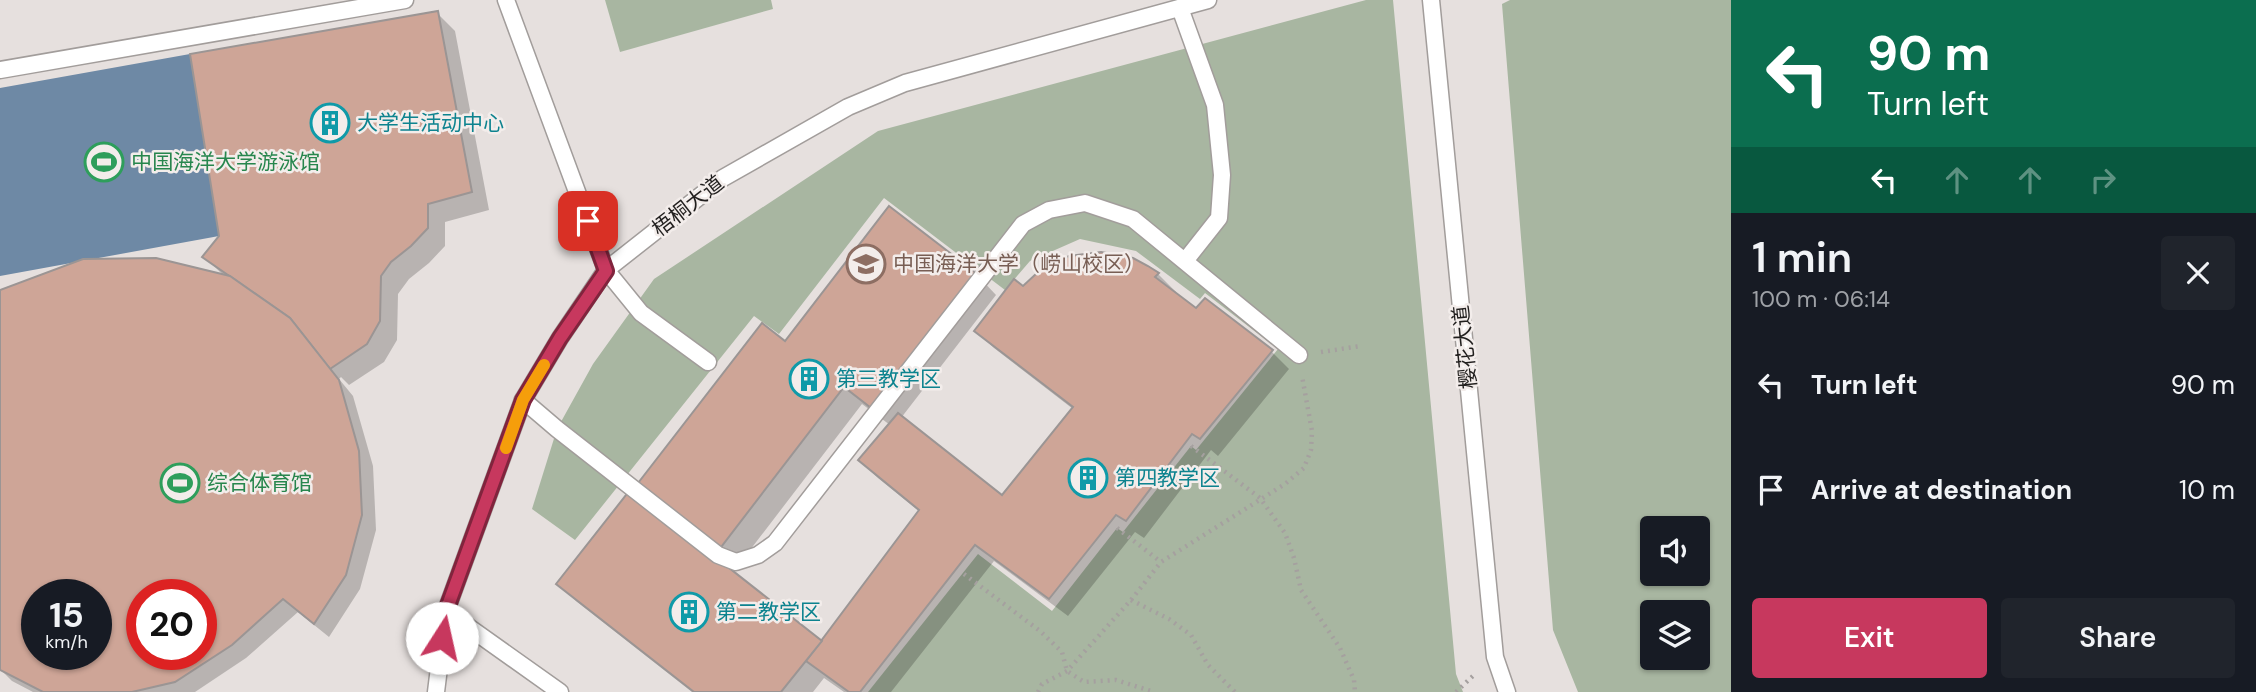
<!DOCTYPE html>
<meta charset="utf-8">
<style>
:root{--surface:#171b24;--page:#20242c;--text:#f1f3f6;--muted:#9ea1a6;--accent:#c7385e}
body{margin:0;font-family:"DM Sans","Noto Sans SC",sans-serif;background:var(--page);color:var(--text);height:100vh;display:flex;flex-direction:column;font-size:26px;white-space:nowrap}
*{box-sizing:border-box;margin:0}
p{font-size:23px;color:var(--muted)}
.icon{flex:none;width:38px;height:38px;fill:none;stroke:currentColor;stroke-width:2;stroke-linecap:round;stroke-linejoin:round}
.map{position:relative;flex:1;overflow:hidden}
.panel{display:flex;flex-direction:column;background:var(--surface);width:525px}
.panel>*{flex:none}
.guide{background:#0b6e4f;color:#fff;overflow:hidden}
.tools{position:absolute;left:1640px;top:516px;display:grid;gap:14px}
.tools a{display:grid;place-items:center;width:70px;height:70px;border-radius:7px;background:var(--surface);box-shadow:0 2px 5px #0004;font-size:35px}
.speed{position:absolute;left:21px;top:579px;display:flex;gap:14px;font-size:35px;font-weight:700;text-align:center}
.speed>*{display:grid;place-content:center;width:91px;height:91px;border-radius:50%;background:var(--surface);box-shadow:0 2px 5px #0004;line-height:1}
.speed small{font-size:18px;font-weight:400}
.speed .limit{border:10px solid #d22;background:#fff;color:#111}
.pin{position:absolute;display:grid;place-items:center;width:60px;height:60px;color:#fff;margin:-30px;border-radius:14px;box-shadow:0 4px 10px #0006}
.me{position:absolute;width:77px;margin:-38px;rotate:10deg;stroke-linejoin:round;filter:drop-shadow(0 0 5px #0008)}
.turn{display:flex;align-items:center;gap:24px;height:147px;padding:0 21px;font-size:32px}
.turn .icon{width:91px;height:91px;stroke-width:2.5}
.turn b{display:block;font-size:49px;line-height:60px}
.lanes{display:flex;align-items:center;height:66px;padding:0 21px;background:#0003;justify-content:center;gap:35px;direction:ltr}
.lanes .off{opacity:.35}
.round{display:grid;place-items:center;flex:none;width:74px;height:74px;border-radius:7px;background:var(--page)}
.summary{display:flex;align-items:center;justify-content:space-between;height:119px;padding:0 21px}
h1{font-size:42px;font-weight:600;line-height:52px}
.action{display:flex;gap:14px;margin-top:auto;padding:14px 21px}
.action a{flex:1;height:80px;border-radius:7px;background:var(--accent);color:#fff;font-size:28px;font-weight:600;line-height:80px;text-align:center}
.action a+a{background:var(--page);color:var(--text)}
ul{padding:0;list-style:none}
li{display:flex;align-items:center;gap:21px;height:105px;padding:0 21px}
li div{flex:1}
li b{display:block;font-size:26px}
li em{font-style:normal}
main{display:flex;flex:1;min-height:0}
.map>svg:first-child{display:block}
</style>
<main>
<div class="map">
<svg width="1731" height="692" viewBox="0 0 1731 692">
<rect width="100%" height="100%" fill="#e6e0de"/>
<g fill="#a8b6a1" fill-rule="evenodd">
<polygon points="605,0 771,0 773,9 620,52"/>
<polygon points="1366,0 1393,0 1456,674 1463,692 868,692 978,554 1052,611 1117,528 1123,532 1191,446 1196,450 1278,349 1205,293 1200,299 1136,251 1080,239 1030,261 1005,290 884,198 779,334 754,316 575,540 532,509 557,429 593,364 654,279 878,131"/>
<path d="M1510,0H1731V692H1578L1553,630L1502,4ZM1698,528V574H1652V528ZM1652,612H1698V658H1652Z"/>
</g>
<polygon fill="#6e89a5" points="190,54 219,236 0,276 0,88"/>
<g fill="#0003" fill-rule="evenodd">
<path d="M437,13L455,31L489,210L445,222V246L429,263L409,279L398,294L397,340L384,362L349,385L341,377L339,379L353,396L373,466L376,530L360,589L329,637L298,612L246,658L195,692H33L12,681L0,669V292L224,276L205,257ZM37,595H96V654H37ZM142,595H201V654H142Z"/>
<polygon points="1132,260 1158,274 1176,292 1174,294 1196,311 1271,351 1289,369 1218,456 1211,450 1144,538 1135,532 1068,616 994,561 891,692 844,692 824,678 813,692 692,692 576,601 559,583 822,643 920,512 878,478 860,460 890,425 862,404 737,567 655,504 785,343 979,277 996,295 901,418 1003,498 1073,409 994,348 976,331 1023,288"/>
</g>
<g fill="#cea597" stroke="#9b9594" stroke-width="2" fill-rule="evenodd">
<polygon points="438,11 472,192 428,204 428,228 411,246 391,262 381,276 380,321 367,344 330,369 290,318 202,257 219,236 190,54"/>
<polygon points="889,206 980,276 875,411 844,387 718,551 635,487 762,323 785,341"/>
<polygon points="1101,252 1133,258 1148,266 1159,273 1155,277 1196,308 1205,298 1273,350 1200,439 1192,434 1126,521 1116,515 1049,599 975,545 860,692 849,692 806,661 919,510 858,460 898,413 1002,495 1073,407 974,331 1014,279 1023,286 1038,272 1069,256"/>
<path d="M156,258L230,276L290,318L339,380L359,451L362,515L346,575L314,624L283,599L232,645L175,682L132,692H43L0,670V290L83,259ZM37,595H96V654H37ZM142,595H201V654H142Z"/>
<polygon points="630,490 822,641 781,692 694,692 556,584"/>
</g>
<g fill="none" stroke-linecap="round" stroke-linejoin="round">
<defs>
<g id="service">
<polyline points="506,0 606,270 641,313 708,362"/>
<polyline points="1431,0 1495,657 1507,692"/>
<polyline points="1180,8 1215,105 1222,175 1219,218 1185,261"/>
<polyline points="0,70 405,0"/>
<polyline points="523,400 557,429 718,555 736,562 758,555 775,543 1023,224 1049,210 1085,203 1133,219 1299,355"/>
<polyline points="446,611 560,692"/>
<polyline points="436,692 446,611 523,400 560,338 606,270 723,178 848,107 905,83 1208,0"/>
</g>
</defs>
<use href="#service" stroke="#a29d9b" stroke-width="19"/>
<g stroke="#a5a09f" stroke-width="4.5" stroke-dasharray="2 5" stroke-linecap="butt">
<polyline points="1321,352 1361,346"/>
<polyline points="1191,446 1260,498 1285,533 1294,558 1301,590 1340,648 1354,680 1355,692"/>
<polyline points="1117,528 1161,562"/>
<polyline points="964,574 1040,631 1062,652 1067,671 1084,682 1116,680 1154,692"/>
<polyline points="1131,600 1169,619 1191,635 1208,665 1235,692"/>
<polyline points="1038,692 1042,684 1067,671 1131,600 1161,562 1285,484 1304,468 1311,450 1312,431 1302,376"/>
<polyline points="1456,692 1476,673"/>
</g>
<use href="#service" stroke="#fff" stroke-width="16"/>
</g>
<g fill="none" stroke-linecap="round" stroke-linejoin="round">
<defs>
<polyline id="route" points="442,638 446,611 523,400 560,338 606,271 588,221"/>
</defs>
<use href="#route" stroke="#81243d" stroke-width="18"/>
<use href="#route" stroke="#c7385e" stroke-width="12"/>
<polyline stroke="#f59e0b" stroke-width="12" points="506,448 523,400 544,365"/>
</g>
<defs>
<symbol id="building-ring" viewBox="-11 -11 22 22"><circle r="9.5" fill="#f3edeb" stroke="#0f9aa8" stroke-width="1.5"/><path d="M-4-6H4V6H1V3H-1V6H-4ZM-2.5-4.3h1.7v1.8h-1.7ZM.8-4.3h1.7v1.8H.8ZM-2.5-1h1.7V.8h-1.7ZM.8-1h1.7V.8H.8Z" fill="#0f9aa8"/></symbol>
<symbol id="stadium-ring" viewBox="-11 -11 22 22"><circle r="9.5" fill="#f3edeb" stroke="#2e9e5b" stroke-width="1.5"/><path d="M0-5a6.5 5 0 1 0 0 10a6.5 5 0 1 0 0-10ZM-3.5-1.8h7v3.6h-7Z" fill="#2e9e5b"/></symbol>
<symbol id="university-ring" viewBox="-11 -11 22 22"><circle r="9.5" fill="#f3edeb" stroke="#8d6e63" stroke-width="1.5"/><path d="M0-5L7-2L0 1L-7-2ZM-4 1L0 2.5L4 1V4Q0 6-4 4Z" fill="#8d6e63"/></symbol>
</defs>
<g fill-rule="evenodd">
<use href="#building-ring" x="308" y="101" width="44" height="44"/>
<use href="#stadium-ring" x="82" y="140" width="44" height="44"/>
<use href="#university-ring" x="844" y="242" width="44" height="44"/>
<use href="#building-ring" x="787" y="357" width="44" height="44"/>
<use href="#building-ring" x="1066" y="456" width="44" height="44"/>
<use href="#stadium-ring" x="158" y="461" width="44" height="44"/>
<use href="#building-ring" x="667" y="590" width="44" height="44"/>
</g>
<g text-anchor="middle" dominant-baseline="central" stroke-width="5" stroke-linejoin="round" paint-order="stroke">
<g font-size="21" fill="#0d838f" stroke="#f3edeb" text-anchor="start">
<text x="357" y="123">大学生活动中心</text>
<text x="836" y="379">第三教学区</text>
<text x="1115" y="478">第四教学区</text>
<text x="716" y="612">第二教学区</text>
</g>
<g font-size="21" fill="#27864d" stroke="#f3edeb" text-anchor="start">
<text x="131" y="162">中国海洋大学游泳馆</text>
<text x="207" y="483">综合体育馆</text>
</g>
<g font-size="21" fill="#211f1e" stroke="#f3edeb">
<text transform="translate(688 206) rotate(-38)">梧桐大道</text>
<text transform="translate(1465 347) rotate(-96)">樱花大道</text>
</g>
<g font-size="21" fill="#785e54" stroke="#f3edeb" text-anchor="start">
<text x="893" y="264">中国海洋大学（崂山校区）</text>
</g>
</g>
</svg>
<div class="tools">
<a><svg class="icon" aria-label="sound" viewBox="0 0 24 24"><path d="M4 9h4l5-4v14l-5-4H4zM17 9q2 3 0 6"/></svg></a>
<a><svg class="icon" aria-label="layers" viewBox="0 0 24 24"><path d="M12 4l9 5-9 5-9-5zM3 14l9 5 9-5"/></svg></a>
</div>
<div class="speed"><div>15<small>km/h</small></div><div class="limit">20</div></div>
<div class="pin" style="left:588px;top:221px;background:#d93025"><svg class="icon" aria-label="arrive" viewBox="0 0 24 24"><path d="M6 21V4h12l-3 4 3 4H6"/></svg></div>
<svg class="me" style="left:442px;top:638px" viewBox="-20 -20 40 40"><circle r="19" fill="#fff"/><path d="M0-13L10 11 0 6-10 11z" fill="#c7385e"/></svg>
</div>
<section class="panel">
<div class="guide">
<div class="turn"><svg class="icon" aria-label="left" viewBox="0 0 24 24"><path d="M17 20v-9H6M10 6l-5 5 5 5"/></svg><div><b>90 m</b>Turn left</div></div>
<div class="lanes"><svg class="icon" aria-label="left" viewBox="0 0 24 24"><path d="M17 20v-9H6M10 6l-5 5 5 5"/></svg><svg class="icon off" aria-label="ahead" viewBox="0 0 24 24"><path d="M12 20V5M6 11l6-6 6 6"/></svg><svg class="icon off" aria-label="ahead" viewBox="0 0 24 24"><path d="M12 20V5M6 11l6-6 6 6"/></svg><svg class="icon off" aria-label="right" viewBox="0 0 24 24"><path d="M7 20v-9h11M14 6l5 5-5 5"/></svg></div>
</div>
<div class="summary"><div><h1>1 min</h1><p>100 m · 06:14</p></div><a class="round"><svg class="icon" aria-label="close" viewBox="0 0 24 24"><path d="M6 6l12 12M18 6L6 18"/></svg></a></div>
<ul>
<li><svg class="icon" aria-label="left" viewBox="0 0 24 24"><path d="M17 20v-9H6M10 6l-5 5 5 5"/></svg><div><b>Turn left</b></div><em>90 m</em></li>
<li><svg class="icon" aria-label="arrive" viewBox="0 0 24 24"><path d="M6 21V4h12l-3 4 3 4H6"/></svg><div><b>Arrive at destination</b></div><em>10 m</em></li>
</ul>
<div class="action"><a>Exit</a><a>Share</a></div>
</section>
</main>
